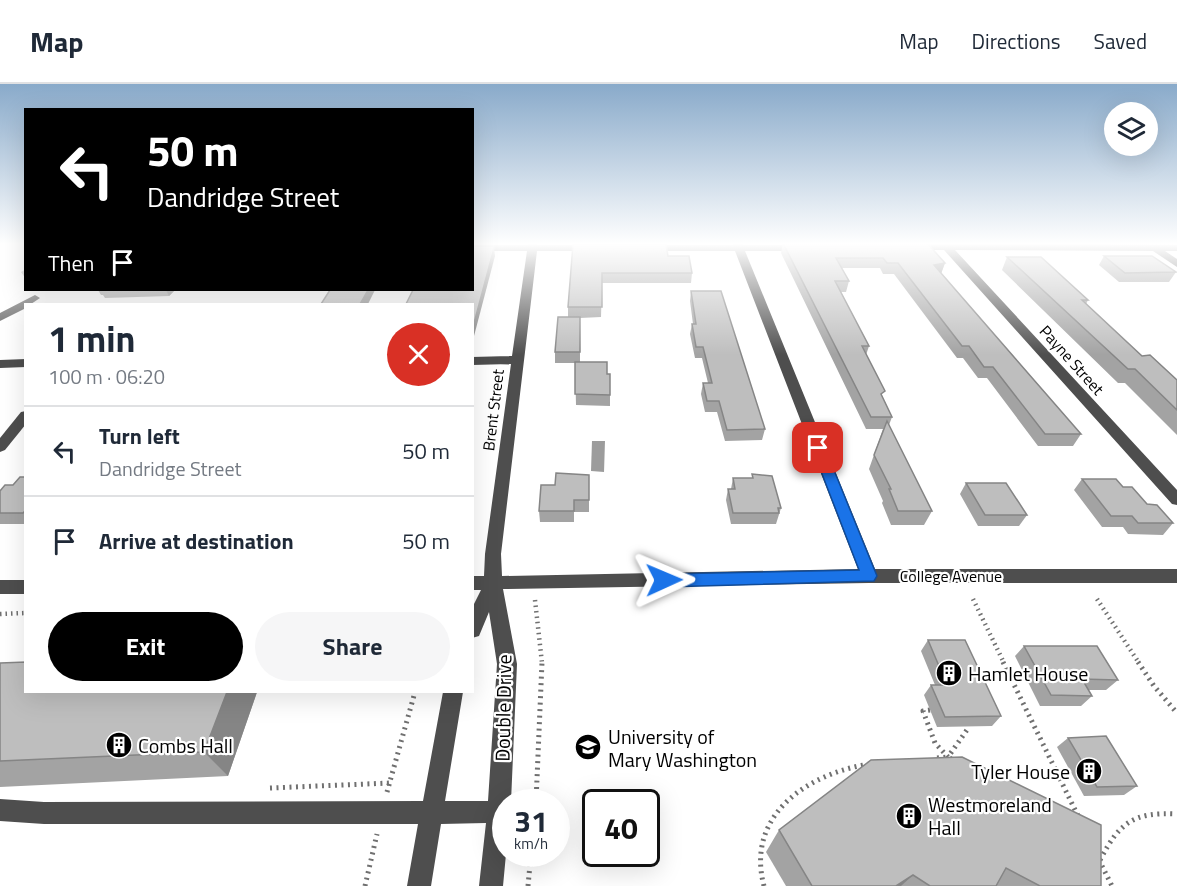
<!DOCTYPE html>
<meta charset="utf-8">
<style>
:root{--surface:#fff;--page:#f6f6f7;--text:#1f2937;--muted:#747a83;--line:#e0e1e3;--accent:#000}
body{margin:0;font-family:"Titillium Web",sans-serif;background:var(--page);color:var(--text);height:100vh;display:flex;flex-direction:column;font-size:22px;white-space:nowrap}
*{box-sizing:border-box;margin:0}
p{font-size:20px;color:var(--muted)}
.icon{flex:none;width:33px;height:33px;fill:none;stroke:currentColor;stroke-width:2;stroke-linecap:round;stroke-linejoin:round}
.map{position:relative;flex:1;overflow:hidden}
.panel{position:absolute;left:24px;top:219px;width:450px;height:390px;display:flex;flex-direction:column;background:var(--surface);border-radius:0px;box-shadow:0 6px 24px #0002}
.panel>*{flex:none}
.top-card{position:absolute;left:24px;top:24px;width:450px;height:183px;border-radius:0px;box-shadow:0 6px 24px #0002;background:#000;color:#fff;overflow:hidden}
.buttons{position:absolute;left:1104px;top:18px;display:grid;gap:12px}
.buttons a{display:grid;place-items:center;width:54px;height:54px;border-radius:50%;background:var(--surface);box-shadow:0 6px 24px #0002;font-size:30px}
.speed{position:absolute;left:492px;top:705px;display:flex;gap:12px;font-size:30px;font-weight:700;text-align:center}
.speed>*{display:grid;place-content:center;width:78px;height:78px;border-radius:50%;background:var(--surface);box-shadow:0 6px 24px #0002;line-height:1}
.speed small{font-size:15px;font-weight:400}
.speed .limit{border:3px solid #111;border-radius:9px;background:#fff;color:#111}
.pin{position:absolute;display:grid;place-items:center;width:51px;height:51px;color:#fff;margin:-26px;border-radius:12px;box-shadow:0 3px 9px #0006}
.me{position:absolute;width:66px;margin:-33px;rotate:89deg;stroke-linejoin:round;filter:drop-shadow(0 0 4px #0008)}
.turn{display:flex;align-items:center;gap:21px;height:126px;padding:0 24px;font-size:27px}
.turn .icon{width:78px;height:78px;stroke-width:2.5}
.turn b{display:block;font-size:42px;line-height:51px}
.then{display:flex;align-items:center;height:57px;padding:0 24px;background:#0003;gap:12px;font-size:22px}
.round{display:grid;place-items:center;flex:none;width:63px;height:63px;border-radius:32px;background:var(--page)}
.summary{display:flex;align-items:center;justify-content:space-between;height:102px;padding:0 24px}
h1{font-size:36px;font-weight:700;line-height:45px}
.action{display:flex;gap:12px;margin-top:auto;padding:12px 24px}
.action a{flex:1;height:69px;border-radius:36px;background:var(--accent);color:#fff;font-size:24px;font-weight:700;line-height:69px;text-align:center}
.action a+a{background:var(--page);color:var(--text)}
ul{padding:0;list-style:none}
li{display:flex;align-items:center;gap:18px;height:90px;padding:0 24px;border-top:2px solid var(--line)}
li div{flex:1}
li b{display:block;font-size:22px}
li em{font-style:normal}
header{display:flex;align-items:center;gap:36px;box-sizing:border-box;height:84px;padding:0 30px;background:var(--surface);border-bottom:2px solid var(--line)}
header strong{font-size:28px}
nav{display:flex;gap:33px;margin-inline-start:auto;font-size:21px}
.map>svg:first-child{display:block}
</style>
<header>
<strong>Map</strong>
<nav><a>Map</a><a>Directions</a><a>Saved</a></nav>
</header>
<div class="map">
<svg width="1177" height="802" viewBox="0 0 1177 802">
<rect width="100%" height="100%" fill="#fff"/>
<polygon fill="#9c9c9c" points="592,357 605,357 604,388 591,387"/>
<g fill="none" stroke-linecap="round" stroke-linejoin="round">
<g stroke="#707070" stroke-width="4.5" stroke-dasharray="1.5 4" stroke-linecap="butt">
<polyline points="973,515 1004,579"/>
<polyline points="1097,515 1139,579"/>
<polyline points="535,516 542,579"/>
<polyline points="0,530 26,529"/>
</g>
<g stroke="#707070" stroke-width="5" stroke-dasharray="2 4.5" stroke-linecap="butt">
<polyline points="1003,578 1079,734"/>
<polyline points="1138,578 1154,602 1177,629"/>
<polyline points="930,626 923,627 935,659 948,673 969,643"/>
<polyline points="937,674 948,673 953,676"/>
<polyline points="270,704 390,699"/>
<polyline points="387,708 415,608"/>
<polyline points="536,718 542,578"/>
<polyline points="1099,776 1112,802"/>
<path d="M1100,776C1120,738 1133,728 1177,730"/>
<polyline points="365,802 377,750"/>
<polyline points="528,802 531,770"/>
<path d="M764,802C745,731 808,689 870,680"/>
</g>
<g fill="#4e4e4e" fill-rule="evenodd">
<polygon points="529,159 537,159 537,161 592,161 597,164 592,167 537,167 501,470 502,492 858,485 735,167 646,167 641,164 646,161 733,161 733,159 741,159 743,161 802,161 807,164 802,167 745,167 875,485 1177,485 1177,499 869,499 503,505 517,580 511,718 506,718 506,770 503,802 479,802 486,739 441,740 431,802 407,802 418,740 44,740 0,737 0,715 44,718 423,717 443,608 463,608 445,717 488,717 497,580 489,528 479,552 472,554 472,524 481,506 472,506 472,492 484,492 485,470 511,280 472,281 472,273 512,272 527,167 472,167 472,161 528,161"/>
<polygon points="939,159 1177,161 1177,167 1165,167 1177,175 1177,183 1153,167 955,166 1177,406 1177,421 1172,420 944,166 910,166 905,163 910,160"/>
<polygon points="35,211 40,214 31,220 26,220 26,224 0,237 0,229"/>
<polygon points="26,275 26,283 0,284 0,276"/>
<polygon points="26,327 26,340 5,366 0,368 0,354 21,328"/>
<rect x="0" y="496" width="26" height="14"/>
</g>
</g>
<g fill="#a3a3a3">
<polygon points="783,159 945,179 941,189 1081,350 1073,362 1038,362 987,294 978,294 963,274 957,274 894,190 883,190 880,184 842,184 849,197 846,208 841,208 869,262 866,271 883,314 892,333 889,341 932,427 924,441 891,441 882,419 883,417 869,385 883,345 866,345 781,169"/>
<polygon points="573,160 668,172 692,189 691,199 602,199 601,233 580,234 580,278 607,290 610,290 610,322 576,321 575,279 555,279 555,268 568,233 568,223"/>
<polygon points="1104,172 1176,188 1169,198 1119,198 1099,181"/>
<polygon points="1007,173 1088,216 1086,220 1142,272 1177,296 1177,351 1125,299 1118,299 1002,186"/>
<polygon points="26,185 26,195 21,188"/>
<polygon points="98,206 175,206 169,212 105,214 103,211 101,211"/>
<polygon points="691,207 765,345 762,356 725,357 717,328 705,328 701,310 703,299 708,299 702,274 695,274 690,250 692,240 693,240 690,217"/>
<polygon points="752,390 781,424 776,440 731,440 726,416 728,405 731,405 733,394 752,394"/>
<polygon points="589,391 589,428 574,428 574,438 540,438 539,427 555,401"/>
<polygon points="26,393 26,440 0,440 0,407 13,401"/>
<polygon points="1082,395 1123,403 1173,439 1163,451 1128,450 1123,443 1102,443 1074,406"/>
<polygon points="966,399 1027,431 1019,442 978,442 960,410"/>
<polygon points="928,556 1001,632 992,642 937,643 924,611 931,601 935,601 921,567"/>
<polygon points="1024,562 1118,596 1106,606 1089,606 1092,612 1081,622 1040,622 1015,572"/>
<polygon points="0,579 26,608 257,608 228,692 0,703"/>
<polygon points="1068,654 1137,702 1124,711 1084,712 1057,663"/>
<polygon points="871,676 1101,802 786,802 766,768 779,746"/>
</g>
<g fill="#858585">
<polygon points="494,164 495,172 474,252 473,243"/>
<polygon points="945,179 941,190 934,181"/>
<polygon points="166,206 175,206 169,212"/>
<polygon points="368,206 375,206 368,220 360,220"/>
<polygon points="227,608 257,608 228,692 204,668"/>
<polygon points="913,791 901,802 896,802"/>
</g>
<g fill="#bebebe" stroke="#858585" stroke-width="1.5">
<polygon points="783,159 927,159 945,179 934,181 1081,350 1045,350 993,283 984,283 969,262 962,262 898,179 887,179 883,174 836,174 849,197 835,197 869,262 862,262 885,307 881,310 892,333 871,333"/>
<polygon points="573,160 666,160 668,172 689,172 692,189 602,189 602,223 568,223"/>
<polygon points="472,162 493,162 494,164 473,243 472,220 406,220 413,206 472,206"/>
<polygon points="1104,172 1152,172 1176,188 1125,189"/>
<polygon points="1007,173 1041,173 1088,216 1082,216 1142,272 1150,271 1177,296 1177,326 1135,285 1128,285"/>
<polygon points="330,206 368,206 360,220 321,220"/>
<polygon points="691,207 721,207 765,345 727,346 719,317 707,317 703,299 712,299 703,263 696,263 692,240 696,240"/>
<polygon points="558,233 580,233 580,268 555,268"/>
<polygon points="575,278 607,278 607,290 610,290 610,311 575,310"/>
<polygon points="887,337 932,427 898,427 889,405 891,405 874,371"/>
<polygon points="556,389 589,391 589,416 574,416 574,427 539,427 541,401 555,401"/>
<polygon points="752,390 772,392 781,424 778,424 779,429 733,429 728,405 735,405 733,394 753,394"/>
<polygon points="20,393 26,393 26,426 23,429 0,429 0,407 5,401 13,401"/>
<polygon points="1082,395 1116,395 1123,403 1132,403 1147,420 1157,421 1173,439 1138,439 1132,432 1111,432"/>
<polygon points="966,399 1006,399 1027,431 985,431"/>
<polygon points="928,556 965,556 1001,632 945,633 931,601 947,601"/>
<polygon points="1024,562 1097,562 1118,596 1082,595 1092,612 1051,611"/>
<polygon points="26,578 26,608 227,608 204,668 0,677 0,579"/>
<polygon points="1106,652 1137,702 1097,703 1068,654"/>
<polygon points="962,673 1101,741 1101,802 1040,802 1006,784 996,802 930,802 913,791 896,802 812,802 779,746 871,676"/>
</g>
<linearGradient id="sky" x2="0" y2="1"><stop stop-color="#89aaca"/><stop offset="0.59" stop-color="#fff"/><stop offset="1" stop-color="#fff" stop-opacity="0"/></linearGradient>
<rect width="1177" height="271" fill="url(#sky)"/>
<polygon fill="#1a73e8" stroke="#114b97" stroke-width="1.5" points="818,359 825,364 877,492 874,497 664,503 658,501 656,496 658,492 664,490 859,486 812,364"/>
<defs>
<symbol id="building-disc" viewBox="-11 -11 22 22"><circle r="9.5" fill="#000" stroke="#fff"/><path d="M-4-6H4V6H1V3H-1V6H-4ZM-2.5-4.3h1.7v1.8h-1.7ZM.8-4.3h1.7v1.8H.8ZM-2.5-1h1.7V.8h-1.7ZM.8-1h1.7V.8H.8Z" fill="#fff"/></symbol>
<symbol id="university-disc" viewBox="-11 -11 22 22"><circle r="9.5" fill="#000" stroke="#fff"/><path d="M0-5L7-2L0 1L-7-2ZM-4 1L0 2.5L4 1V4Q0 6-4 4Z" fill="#fff"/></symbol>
</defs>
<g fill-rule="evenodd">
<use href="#building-disc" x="934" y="574" width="30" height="30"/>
<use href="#building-disc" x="104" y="646" width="30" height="30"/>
<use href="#university-disc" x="573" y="648" width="30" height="30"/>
<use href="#building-disc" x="1074" y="672" width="30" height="30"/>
<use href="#building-disc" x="894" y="717" width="30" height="30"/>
</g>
<g text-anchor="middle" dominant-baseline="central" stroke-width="4.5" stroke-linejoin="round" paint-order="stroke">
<g font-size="16" fill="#000" stroke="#fff">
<text transform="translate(1072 276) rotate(48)">Payne Street</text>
<text transform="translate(493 326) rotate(-83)">Brent Street</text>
<text x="951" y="492">College Avenue</text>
</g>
<g font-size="20" fill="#000" stroke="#fff" text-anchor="start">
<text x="968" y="589">Hamlet House</text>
<text x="608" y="652">University of<tspan x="608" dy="23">Mary Washington</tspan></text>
<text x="138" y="661">Combs Hall</text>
<text x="1070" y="687" text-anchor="end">Tyler House</text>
<text x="928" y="720">Westmoreland<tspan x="928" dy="23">Hall</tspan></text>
</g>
<g font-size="20" fill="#000" stroke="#fff">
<text transform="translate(503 624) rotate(-89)">Double Drive</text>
</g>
</g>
</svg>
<div class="buttons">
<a><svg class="icon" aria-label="layers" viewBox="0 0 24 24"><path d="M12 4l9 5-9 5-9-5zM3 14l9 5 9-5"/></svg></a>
</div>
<div class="speed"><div>31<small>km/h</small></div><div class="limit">40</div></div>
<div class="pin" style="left:818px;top:364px;background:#d93025"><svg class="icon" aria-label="arrive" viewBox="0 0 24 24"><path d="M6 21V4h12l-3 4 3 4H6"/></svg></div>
<svg class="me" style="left:664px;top:496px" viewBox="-20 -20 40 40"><path d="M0-17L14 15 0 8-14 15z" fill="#1a73e8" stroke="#fff" stroke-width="4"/></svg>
<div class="top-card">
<div class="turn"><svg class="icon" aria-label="left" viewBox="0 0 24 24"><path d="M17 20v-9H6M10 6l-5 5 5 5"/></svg><div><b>50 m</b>Dandridge Street</div></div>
<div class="then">Then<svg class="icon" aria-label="arrive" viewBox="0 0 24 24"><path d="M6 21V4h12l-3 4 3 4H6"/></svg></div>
</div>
<section class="panel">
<div class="summary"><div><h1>1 min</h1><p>100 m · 06:20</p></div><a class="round" style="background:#d93025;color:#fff"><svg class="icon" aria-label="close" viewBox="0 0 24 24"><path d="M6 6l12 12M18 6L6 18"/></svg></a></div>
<ul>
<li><svg class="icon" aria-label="left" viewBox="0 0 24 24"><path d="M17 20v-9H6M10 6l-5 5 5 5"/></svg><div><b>Turn left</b><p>Dandridge Street</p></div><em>50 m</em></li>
<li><svg class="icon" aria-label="arrive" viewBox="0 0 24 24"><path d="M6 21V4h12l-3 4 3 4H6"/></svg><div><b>Arrive at destination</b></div><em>50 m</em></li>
</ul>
<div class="action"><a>Exit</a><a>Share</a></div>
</section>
</div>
